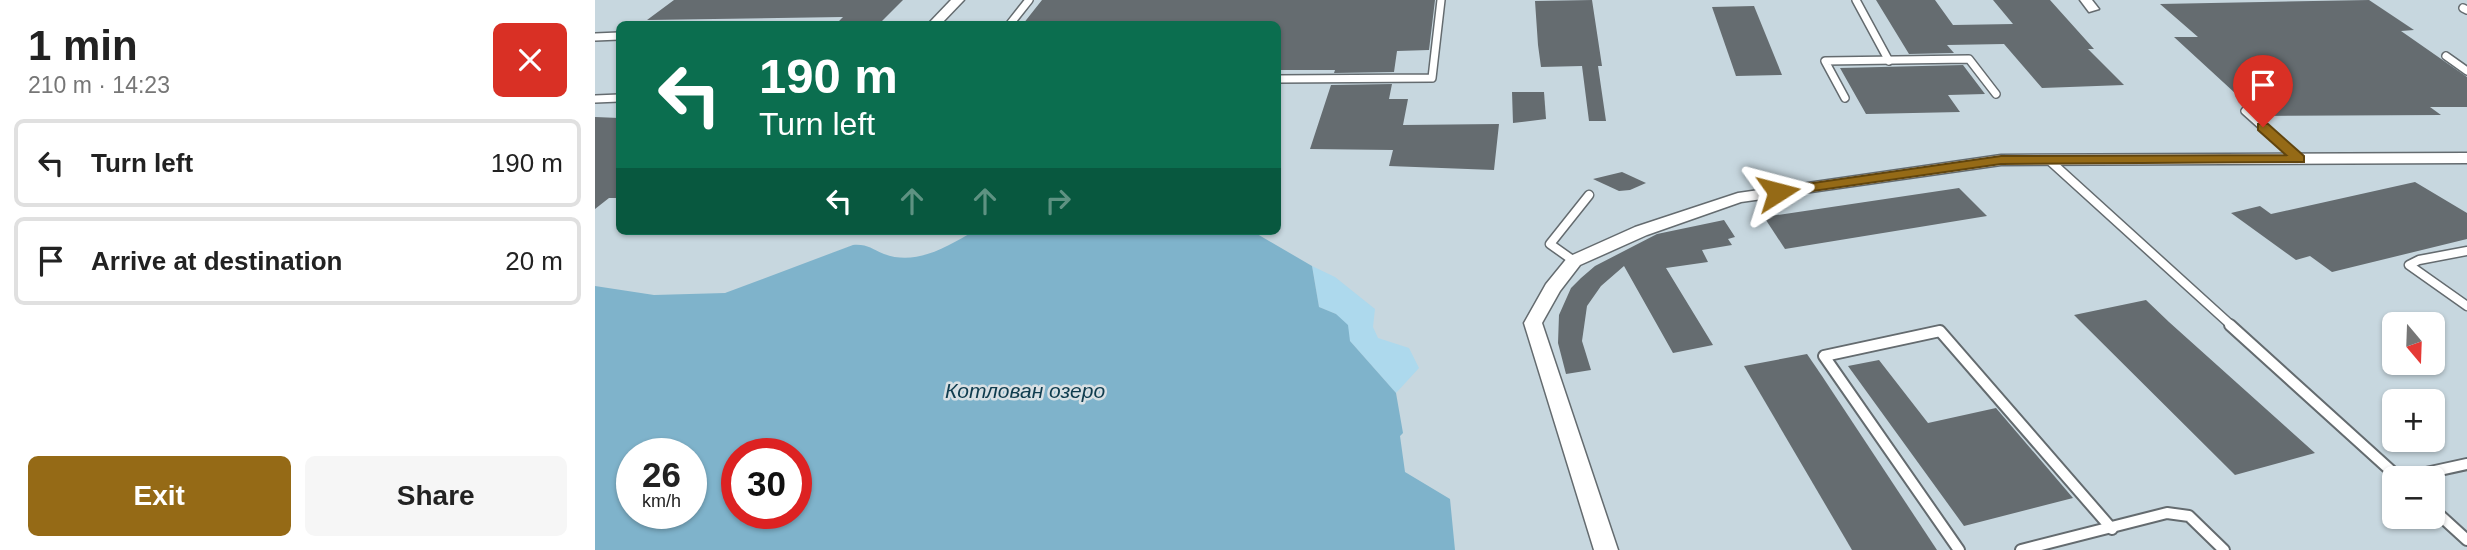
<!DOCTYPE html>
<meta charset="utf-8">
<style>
:root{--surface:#fff;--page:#f6f6f6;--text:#222;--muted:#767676;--line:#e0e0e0;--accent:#956a16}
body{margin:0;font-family:Arial,sans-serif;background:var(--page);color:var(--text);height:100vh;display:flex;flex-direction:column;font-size:26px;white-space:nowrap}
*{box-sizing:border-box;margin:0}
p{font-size:23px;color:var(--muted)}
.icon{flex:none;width:38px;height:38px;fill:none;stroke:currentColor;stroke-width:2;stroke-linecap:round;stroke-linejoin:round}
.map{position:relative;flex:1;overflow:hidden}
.side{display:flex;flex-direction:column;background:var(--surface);width:595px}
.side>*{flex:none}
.top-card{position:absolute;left:21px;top:21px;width:665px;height:214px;border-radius:10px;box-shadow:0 2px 5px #0004;background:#0b6e4f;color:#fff;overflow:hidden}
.needle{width:46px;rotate:161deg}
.buttons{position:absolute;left:1787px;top:312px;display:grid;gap:14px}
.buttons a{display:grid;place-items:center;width:63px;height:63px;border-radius:10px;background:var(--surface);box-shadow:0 2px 5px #0004;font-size:35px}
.speed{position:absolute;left:21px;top:438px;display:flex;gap:14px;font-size:35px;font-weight:700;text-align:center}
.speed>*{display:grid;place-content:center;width:91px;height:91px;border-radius:50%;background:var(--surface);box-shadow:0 2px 5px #0004;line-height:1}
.speed small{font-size:18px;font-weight:400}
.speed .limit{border:10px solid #d22;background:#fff;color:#111}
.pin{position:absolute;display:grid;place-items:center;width:60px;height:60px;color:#fff;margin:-72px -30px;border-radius:50% 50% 50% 0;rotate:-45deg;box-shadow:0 0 7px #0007}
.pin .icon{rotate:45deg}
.me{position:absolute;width:77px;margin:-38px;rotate:81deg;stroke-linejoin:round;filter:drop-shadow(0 0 5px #0008)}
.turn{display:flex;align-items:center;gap:24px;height:147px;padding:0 28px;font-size:32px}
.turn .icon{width:91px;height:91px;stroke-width:2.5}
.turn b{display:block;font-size:49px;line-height:60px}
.lanes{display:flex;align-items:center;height:66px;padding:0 28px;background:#0003;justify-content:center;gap:35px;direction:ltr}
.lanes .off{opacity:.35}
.round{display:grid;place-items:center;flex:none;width:74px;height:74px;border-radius:10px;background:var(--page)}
.summary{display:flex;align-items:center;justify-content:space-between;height:119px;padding:0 28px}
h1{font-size:42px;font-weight:700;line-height:52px}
.action{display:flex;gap:14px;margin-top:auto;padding:14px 28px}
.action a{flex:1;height:80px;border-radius:10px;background:var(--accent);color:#fff;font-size:28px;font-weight:700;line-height:80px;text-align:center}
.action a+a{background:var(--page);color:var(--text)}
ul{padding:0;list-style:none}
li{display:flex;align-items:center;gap:21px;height:88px;margin:0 14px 10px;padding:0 14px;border:4px solid var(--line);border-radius:10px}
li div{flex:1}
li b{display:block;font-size:26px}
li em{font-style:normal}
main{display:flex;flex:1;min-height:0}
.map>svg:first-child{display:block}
</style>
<main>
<section class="side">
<div class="summary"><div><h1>1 min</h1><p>210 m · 14:23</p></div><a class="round" style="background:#d93025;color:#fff"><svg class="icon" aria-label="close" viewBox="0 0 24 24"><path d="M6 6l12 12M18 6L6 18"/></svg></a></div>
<ul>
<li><svg class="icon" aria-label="left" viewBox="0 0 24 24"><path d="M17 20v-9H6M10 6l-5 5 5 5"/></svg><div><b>Turn left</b></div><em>190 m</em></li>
<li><svg class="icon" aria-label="arrive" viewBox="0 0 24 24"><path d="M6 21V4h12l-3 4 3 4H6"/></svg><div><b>Arrive at destination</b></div><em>20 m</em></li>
</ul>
<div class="action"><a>Exit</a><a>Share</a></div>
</section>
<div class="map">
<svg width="1872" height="550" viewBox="0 0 1872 550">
<rect width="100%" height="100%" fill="#d8e0e4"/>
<path fill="#c7d7df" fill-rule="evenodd" d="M0,0H1872V550H0ZM24,24H682V231H24ZM1799,324H1838V362H1799ZM1799,401H1838V439H1799ZM37,453H96V513H37ZM142,453H201V513H142ZM1799,478H1838V516H1799Z"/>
<polygon fill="#add9ed" points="717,266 740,277 780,309 778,327 783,338 814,348 824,368 801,393 755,341 741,314 724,307"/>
<path fill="#7fb3cb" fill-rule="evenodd" d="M379,231H657L717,266L724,307L741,314L753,325L755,341L801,393L808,433L805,436L810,472L855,499L860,550H0V286L59,295L130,293L258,245C273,244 276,249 289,254C321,266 352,247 379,231ZM37,453H96V513H37ZM142,453H201V513H142Z"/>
<g fill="#656c70">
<polygon points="79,0 308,0 284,24 241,24 248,17 52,20"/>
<polygon points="447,0 840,0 834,50 802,51 799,72 739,73 740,70 682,70 682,24 428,24"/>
<polygon points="997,0 1007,66 1003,66 1011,121 994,121 987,66 946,67 943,45 940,1"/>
<polygon points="1281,0 1340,0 1358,25 1418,24 1398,0 1455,0 1499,49 1493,49 1529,85 1447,88 1409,44 1352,45 1359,53 1314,54"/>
<polygon points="1774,0 1819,30 1806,31 1872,77 1872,107 1835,107 1846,115 1665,116 1579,37 1603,37 1565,4"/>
<polygon points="1159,6 1187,75 1141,76 1117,7"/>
<polygon points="1368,65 1390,94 1353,95 1365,112 1271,114 1245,68"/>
<polygon points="797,84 794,99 813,99 808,125 904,124 899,170 794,166 798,150 715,149 736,85"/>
<polygon points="917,92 949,92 951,119 918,123"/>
<polygon points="0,117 24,118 24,198 14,198 0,209"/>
<polygon points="1027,172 1051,183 1035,190 1024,191 998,179"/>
<polygon points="1820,182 1872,213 1872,239 1737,272 1715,256 1701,260 1636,213 1665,206 1676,214"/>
<polygon points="1364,188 1392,216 1190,249 1169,217"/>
<polygon points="1129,220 1140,237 1133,239 1137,245 1107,250 1113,262 1071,268 1118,345 1078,353 1029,266 1006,286 992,306 987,341 996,370 971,374 963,343 964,315 976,288 986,278 1000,266 1062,234"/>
<polygon points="1551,300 1574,322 1720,453 1640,475 1479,315"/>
<polygon points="1212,354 1227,376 1342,550 1257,550 1149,366"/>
<polygon points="1284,360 1333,423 1401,408 1478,498 1369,526 1253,366"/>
</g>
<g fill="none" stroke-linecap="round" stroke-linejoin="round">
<defs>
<g id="lane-far2">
<polyline points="1261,0 1294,61"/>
<polyline points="1868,8 1872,10"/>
<polyline points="415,24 434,0"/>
<polyline points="0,37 24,36"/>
<polyline points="1851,56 1872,71"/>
<polyline points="682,79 837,78 846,0"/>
<polyline points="1250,98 1230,61 1374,59 1401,94"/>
<polyline points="0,99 24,98"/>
<polyline points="1650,111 1689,146"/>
</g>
<g id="lane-far1">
<polyline points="1687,144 1704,159"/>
<polyline points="1454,160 1637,326"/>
<polyline points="1872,251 1824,260 1814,265 1872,306"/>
<polyline points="979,261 955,244 994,195"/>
</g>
<g id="lane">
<polyline points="1635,325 1804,478"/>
<polyline points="1808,478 1872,464"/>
<polyline points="1838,509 1872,540"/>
<polyline points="1364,550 1229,356 1345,331 1517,529"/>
<polyline points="1426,550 1572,513 1594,516 1629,550"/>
</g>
<g id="street">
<polygon points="356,0 369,0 346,24 333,24"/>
<polygon points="1485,0 1497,0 1504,9 1494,12"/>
<polygon points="1872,153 1872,163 1406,165 1146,202 1052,235 985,265 965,291 947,323 1023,550 999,550 929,323 951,284 973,257 1040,227 1143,193 1406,155"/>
</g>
</defs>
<use href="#lane-far2" stroke="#646b6f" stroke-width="10"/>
<use href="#lane-far1" stroke="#646b6f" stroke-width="11"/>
<use href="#lane" stroke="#646b6f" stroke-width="14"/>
<use href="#street" stroke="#646b6f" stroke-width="3"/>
<use href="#lane-far2" stroke="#fff" stroke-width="7"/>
<use href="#lane-far1" stroke="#fff" stroke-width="8"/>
<use href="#lane" stroke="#fff" stroke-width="10"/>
<use href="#street" fill="#fff" fill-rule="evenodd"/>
</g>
<polygon fill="#956a16" stroke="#61450e" stroke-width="2" points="1663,124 1673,124 1709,156 1709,162 1406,164 1183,196 1175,192 1183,188 1406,156 1691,155 1663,130"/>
<g text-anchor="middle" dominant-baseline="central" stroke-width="5" stroke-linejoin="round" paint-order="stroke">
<g font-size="21" font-style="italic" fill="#0f3c4e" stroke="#d8e0e4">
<text x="430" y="390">Котлован озеро</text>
</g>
</g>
</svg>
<div class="buttons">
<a><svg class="needle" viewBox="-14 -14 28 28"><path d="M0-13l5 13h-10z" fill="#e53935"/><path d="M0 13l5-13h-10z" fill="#767676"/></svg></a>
<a>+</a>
<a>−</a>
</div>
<div class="speed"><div>26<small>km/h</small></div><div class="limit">30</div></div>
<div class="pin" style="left:1668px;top:127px;background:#d93025"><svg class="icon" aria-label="arrive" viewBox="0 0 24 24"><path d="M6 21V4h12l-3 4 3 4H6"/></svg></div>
<svg class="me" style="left:1183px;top:192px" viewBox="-20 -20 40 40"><path d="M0-17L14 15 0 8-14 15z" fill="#956a16" stroke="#fff" stroke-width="4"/></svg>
<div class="top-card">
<div class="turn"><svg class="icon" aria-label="left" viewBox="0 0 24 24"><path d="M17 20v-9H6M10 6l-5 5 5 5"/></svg><div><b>190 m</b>Turn left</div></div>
<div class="lanes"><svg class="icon" aria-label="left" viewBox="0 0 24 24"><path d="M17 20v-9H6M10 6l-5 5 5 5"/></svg><svg class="icon off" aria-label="ahead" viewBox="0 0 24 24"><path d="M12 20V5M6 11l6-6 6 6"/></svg><svg class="icon off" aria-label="ahead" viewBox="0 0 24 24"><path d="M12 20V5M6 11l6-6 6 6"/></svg><svg class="icon off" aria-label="right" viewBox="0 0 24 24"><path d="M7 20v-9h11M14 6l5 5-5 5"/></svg></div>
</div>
</div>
</main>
